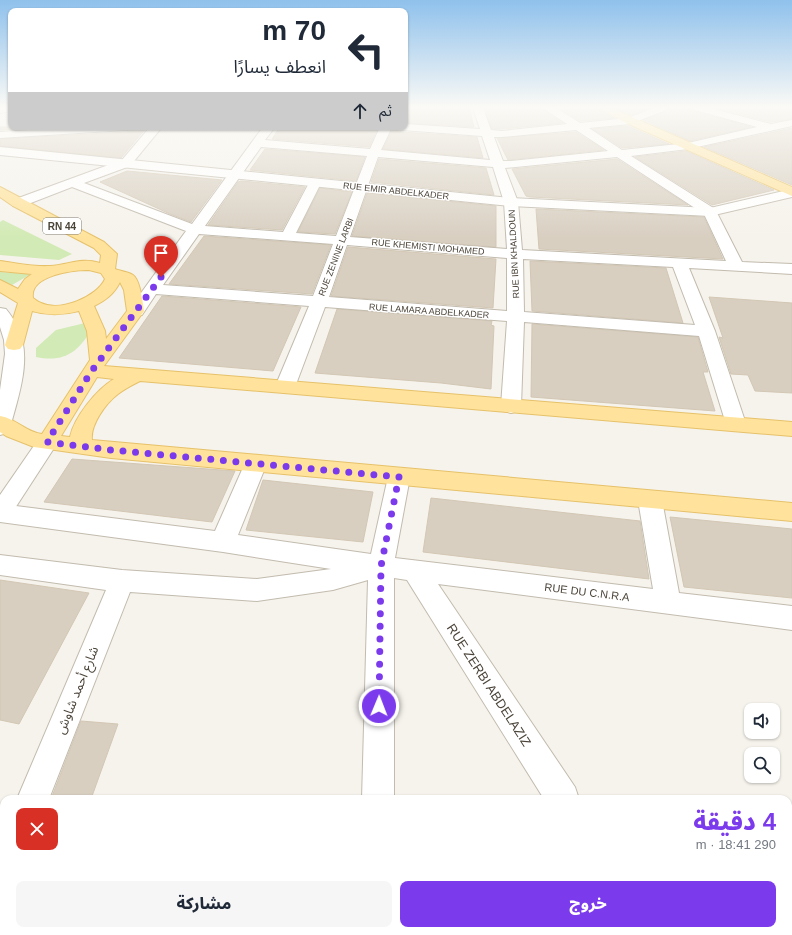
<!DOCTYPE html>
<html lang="ar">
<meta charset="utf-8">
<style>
:root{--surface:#fff;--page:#f6f6f7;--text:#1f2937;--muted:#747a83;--accent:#7c3aed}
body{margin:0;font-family:Arial,"Noto Sans Arabic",sans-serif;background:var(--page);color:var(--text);direction:rtl;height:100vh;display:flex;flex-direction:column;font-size:15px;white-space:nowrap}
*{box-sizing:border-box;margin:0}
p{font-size:13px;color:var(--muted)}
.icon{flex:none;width:22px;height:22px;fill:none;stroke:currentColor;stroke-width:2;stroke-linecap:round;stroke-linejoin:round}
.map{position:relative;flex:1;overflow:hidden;direction:ltr}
.details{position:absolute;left:0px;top:795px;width:792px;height:140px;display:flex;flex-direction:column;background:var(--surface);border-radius:12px 12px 0 0;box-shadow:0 1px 3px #0004;direction:rtl}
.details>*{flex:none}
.hud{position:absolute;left:8px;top:8px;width:400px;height:122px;border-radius:8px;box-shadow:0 1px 3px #0004;direction:rtl;background:#fff;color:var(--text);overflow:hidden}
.fabs{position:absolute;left:744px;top:703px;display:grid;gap:8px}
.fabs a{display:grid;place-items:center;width:36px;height:36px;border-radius:8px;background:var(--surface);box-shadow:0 1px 3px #0004;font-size:20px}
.pin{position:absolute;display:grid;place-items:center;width:34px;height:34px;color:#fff;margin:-41px -17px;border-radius:50% 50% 50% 0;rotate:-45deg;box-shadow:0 0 4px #0007}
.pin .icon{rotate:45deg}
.me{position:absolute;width:44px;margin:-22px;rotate:1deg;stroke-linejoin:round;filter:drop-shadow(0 0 3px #0008)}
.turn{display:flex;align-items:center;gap:14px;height:84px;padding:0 16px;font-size:18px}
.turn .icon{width:52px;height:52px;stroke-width:2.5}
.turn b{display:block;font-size:28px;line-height:34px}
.then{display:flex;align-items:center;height:38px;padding:0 16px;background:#0003;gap:8px;font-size:15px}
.round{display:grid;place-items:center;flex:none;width:42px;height:42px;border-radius:8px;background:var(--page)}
.summary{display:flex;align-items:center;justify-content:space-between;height:68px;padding:0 16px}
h1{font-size:24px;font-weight:800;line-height:30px;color:var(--accent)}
.cta{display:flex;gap:8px;margin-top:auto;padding:8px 16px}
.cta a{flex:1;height:46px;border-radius:8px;background:var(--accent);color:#fff;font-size:16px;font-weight:800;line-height:46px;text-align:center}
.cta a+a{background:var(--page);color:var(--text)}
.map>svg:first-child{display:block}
</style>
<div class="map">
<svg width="792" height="935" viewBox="0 0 792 935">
<rect width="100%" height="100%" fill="#f6f3ec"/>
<g fill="#d2eab5">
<polygon points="3,220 72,254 59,260 0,255 0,222"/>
<polygon points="0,272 31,274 12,285 0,280"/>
<path d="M85,323L92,328C79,352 64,363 36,357V348L56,330Z"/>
</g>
<g fill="#d8cfc1" stroke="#d3c7b4">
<polygon points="405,108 469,108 474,127 405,123"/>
<polygon points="484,108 544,108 545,111 563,123 502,129 492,129"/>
<polygon points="558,108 598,108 614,118 580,121"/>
<polygon points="614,108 651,108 631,115"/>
<polygon points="668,108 693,108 695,111 751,127 690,141 643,120 667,111"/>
<polygon points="713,108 792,108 792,119 771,122"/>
<polygon points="628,126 669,144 622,148 593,129"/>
<polygon points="0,127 52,127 0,130"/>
<polygon points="134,127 147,127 121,158 0,146 0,139 127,132"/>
<polygon points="280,127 360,127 378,128 369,147 272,139"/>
<polygon points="792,128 792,185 704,147"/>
<polygon points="393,129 402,132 477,137 483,158 383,149"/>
<polygon points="576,132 604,150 508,160 497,138"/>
<polygon points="265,149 365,157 356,181 250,170"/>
<polygon points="686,151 774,190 712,205 635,157"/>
<polygon points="379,159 486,168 494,195 371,182"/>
<polygon points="617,159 688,205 530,197 526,196 512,169"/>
<polygon points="127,171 222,180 191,222 170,214 100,182"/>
<polygon points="241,181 242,181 305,187 282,230 208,225 238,182"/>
<polygon points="320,188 352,192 335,234 298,232"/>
<polygon points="367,193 496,206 496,247 352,236"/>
<polygon points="536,209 704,217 723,259 539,249"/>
<polygon points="204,236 331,245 312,294 169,284"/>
<polygon points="348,247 496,259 493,308 331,296"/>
<polygon points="530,261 666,268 683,323 532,311"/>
<polygon points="162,296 301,307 273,371 119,358"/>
<polygon points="709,297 792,303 792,393 755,391 748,375 731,374 719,337 723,338"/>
<polygon points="337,309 492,321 491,325 494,326 491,389 441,383 315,373"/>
<polygon points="532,324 698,337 708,372 703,372 715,411 531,397"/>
<polygon points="72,459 235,471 212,522 44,502"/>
<polygon points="263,480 373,492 363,542 246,530"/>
<polygon points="431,498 640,521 649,579 423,552"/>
<polygon points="670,517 792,529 792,598 684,587"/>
<polygon points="0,580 89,593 19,724 0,720"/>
<polygon points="81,721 118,724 91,799 51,799"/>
</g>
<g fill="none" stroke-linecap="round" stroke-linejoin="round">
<defs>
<g id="minor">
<polygon points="0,108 11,108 11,111 0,113"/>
<path d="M473,108H483L491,130L502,131L567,124L546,110L545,108H556L580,123L628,118L654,108H667L666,110L630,124L589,128L622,150L688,143L757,127L695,110L694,108H709L771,124L792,120V126L688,149L631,156L715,209L742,262L792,264V274L689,268L715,331L746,424L743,429L736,431L729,429L726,424L699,336L524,322L521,406L518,411L511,413L504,411L501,406L507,321L325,307L295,387L292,391L285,393L278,391L275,387L309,306L156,294L142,315L136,316L130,315L128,311L186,231L72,187L23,206H13L11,203L13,200L122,160L150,127H162L130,166L84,183L192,224L263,127H275L265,140L370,149L380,127H392L381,150L490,160L482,136L402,130L396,127H405V124L480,129ZM576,130L608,151L511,161H503L494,137H502ZM261,147L367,156L336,236L296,233L321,183L320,180H310L309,183L283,232L205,226ZM378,157L493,167L504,202L507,249L350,237ZM617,157L704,214L726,261L522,250L518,202L505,168ZM199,234L333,244L313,296L163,285ZM347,245L507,258V311L329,297ZM523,259L673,267L695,325L524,312Z"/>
<polygon points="74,127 133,127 127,130 0,138 0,132"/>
<polygon points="256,455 264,457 267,463 238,535 371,554 388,477 391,471 399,469 407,471 410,477 395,558 653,589 638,500 642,494 650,491 658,494 662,500 679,593 792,606 792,630 438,584 575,787 579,799 544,799 407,580 394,578 394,799 362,799 368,580 333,590 257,601 130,592 49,799 17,799 106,590 0,575 0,555 122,570 257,579 331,569 223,552 0,522 0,504 215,531 245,463 248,457"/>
<polygon points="4,854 4,897 0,899 0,855"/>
<polygon points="358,931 394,931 394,935 356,935"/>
<polygon points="632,931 669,931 671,935 633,935"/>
</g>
<g id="tertiary">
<polygon points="0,147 511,198 710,208 792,189 792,197 710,216 511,206 0,155"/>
<path d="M0,308L6,309C10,314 14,319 16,325C34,355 18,397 10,428L7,433L0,435V390L5,354L4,340L0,327Z"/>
<polygon points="47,435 54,437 58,442 8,519 0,522 0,495 40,437"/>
</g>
<g id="primary">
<polygon points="599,108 611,108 792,187 792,196 626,123"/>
<path d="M0,187L104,242L117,254L115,269C120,271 128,272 133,275C140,280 143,303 144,311L104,366L792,422V436L140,381C132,385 124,389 118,394C106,403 90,425 92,440L792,503V521L111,458L34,447L6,436L0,432V416C15,418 26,432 42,434L90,360L87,331L79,311C63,315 49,316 32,311L23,345L20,349L14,350L8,349L5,345L18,303L0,292V280L18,289L25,279L32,274L0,271V261C16,263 34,267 50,266C69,265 80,257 100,263L101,255L94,248L13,206L0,197ZM89,270L101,273L105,279C97,297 60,312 41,303C38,302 36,300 33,298C29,275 74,270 89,270ZM120,282L124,290L127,311L106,339L105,331L94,306C106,300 114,294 120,282ZM97,377L114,379C97,389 74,417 70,437L61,436Z"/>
</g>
</defs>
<use href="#minor" stroke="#c2bbae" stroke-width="2"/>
<use href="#tertiary" stroke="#c2bbae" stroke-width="2"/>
<use href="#primary" stroke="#e6c16a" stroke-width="2"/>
<use href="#minor" fill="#fff" fill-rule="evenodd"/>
<use href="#tertiary" fill="#fff" fill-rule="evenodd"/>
<use href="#primary" fill="#ffe39c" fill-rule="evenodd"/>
</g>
<linearGradient id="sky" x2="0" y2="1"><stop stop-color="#8fc1ec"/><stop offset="0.45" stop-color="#fbfaf6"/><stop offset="1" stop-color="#fbfaf6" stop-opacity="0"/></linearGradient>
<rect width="792" height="238" fill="url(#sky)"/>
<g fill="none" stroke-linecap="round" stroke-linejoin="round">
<polyline stroke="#7c3aed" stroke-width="7" stroke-dasharray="0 12.6" points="161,277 91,372 47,442 111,450 399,477 381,566 379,706"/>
</g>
<g text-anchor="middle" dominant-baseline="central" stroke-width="3" stroke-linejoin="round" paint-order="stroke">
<g font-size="9" fill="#4b4439" stroke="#fff">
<text transform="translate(396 191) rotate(6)">RUE EMIR ABDELKADER</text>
<text transform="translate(428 247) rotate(5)">RUE KHEMISTI MOHAMED</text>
<text transform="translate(514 254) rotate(-93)">RUE IBN KHALDOUN</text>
<text transform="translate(336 257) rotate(-69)">RUE ZENINE LARBI</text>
<text transform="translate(429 311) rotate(4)">RUE LAMARA ABDELKADER</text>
</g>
<rect fill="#fff" stroke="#817c74" stroke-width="1" x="43" y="218" width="38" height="16" rx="3"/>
<g font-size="10" font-weight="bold" fill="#4b4439">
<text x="62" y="226">RN 44</text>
</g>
<g font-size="11" fill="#4b4439" stroke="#fff">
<text transform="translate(587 592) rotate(7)">RUE DU C.N.R.A</text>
</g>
<g font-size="13" fill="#4b4439" stroke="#fff">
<text transform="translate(489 685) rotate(57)">RUE ZERBI ABDELAZIZ</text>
<text transform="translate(77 690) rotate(-68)">شارع أحمد شاوش</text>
</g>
</g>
</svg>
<div class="fabs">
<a><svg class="icon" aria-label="sound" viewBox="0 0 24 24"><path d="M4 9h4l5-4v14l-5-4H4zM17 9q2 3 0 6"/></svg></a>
<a><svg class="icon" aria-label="search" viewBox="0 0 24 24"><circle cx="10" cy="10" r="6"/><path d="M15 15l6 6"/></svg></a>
</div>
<div class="pin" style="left:161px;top:277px;background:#d93025"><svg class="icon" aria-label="arrive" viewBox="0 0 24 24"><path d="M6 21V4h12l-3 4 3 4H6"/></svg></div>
<svg class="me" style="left:379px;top:706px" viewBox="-20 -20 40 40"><circle r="17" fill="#7c3aed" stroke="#fff" stroke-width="3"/><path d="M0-11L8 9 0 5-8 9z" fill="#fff"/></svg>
<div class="hud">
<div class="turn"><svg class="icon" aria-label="left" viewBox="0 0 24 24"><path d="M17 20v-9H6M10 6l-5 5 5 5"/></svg><div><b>70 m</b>انعطف يسارًا</div></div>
<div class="then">ثم<svg class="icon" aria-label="ahead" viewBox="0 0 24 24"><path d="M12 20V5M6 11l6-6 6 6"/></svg></div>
</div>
<section class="details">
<div class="summary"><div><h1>4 دقيقة</h1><p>290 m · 18:41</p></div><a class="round" style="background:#d93025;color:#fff"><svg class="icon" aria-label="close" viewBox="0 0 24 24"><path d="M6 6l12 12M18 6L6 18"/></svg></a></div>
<div class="cta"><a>خروج</a><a>مشاركة</a></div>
</section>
</div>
